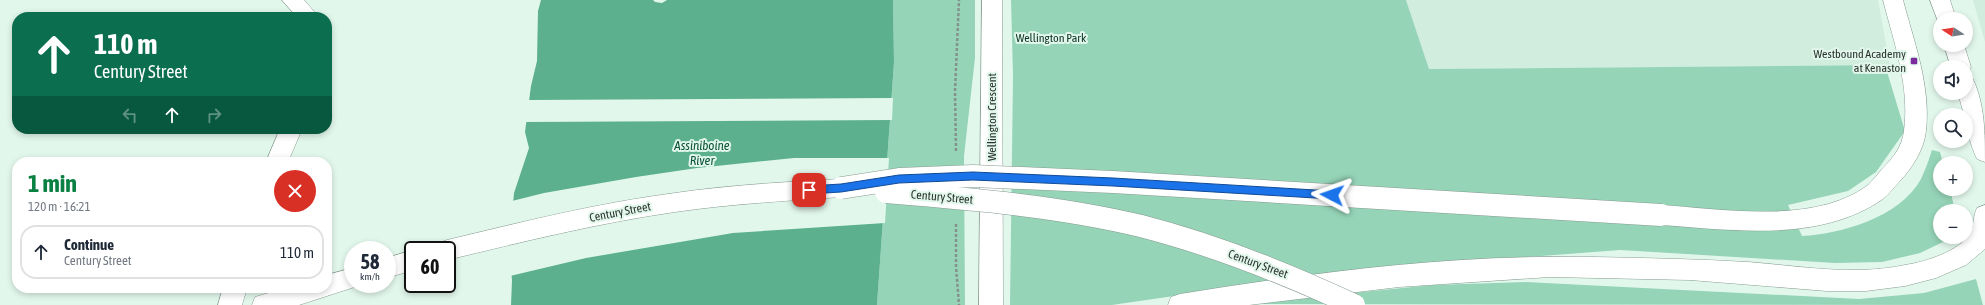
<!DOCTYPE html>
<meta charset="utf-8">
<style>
:root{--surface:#fff;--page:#f6f6f7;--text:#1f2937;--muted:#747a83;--line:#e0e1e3;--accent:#0b8043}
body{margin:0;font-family:"Asap Condensed",sans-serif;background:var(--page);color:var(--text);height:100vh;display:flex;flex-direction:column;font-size:15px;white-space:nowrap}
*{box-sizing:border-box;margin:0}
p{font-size:13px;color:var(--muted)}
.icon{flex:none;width:22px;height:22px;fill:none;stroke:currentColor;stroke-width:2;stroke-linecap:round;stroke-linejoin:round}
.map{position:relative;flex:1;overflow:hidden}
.drawer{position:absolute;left:12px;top:157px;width:320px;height:136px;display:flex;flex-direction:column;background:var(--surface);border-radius:16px;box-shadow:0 2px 6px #0003}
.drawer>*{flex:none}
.top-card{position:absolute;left:12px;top:12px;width:320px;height:122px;border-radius:16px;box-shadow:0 2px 6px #0003;background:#0b6e4f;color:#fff;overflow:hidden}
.needle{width:26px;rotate:282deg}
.fabs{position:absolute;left:1933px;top:12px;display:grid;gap:8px}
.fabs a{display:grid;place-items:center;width:40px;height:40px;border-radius:50%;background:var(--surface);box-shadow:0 2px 6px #0003;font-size:20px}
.speed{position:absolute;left:344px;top:241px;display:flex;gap:8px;font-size:20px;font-weight:700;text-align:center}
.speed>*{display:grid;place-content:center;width:52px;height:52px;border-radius:50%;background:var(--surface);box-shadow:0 2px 6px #0003;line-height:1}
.speed small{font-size:10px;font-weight:400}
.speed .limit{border:2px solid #111;border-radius:6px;background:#fff;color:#111}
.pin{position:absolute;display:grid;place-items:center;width:34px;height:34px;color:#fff;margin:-17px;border-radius:8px;box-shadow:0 2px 6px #0006}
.me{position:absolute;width:44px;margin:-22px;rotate:274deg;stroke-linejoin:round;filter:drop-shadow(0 0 3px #0008)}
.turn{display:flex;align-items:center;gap:14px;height:84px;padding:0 16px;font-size:18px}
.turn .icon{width:52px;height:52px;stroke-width:2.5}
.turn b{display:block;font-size:28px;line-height:34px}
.lanes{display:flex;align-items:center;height:38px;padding:0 16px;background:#0003;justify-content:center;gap:20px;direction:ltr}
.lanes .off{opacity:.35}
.round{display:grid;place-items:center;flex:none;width:42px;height:42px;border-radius:21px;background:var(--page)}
.summary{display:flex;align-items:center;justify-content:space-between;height:68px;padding:0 16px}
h1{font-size:24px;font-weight:700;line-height:30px;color:var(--accent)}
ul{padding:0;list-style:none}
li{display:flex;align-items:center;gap:12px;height:54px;margin:0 8px 6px;padding:0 8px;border:2px solid var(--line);border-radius:16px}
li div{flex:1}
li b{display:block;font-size:15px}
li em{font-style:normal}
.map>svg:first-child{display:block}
</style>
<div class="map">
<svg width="1985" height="305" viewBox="0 0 1985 305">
<rect width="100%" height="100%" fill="#e2f7ec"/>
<g fill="#d0edde">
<polygon points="1406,0 1878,0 1890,65 1429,69"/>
<polygon points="1973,0 1985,0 1985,42"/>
</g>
<g fill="#95d4b7">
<polygon points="893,0 975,0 975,58 964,156 965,305 877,305 894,62"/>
<path d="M1011,0H1406L1429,69L1885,65L1905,131L1876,172L1848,191L1788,205L1802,236C1842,234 1900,217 1921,179C1925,170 1929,160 1932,150L1940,152L1943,163H1940V189H1950L1955,211H1940V237H1949L1943,242L1920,253L1882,262L1835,263L1620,250L1346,271L1112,305H1010L1013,76Z"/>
<polygon points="1976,279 1983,305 1240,304 1433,285 1526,282 1859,299 1924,293"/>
</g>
<polygon fill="#5cb08d" points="541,0 653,0 655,2 662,3 667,0 893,0 894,62 877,305 511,305 512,280 509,248 514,193 529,148 525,132 531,86 537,61 538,11"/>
<g fill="#e2f7ec">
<polygon points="893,98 892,120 524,122 527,100"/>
<polygon points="794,158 889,158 885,223 733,233 586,258 510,276 507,248 512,201 544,193 636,177 697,168"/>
</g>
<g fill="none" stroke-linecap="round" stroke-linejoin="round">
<defs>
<g id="minor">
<polygon points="282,0 304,0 319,17 297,17"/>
<polygon points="982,0 1002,0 1003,305 979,305"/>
<polygon points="280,129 302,129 288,162 266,162"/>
<polygon points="223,288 247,288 242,305 218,305"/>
</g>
<g id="major">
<path d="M1883,0H1903C1914,42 1931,86 1926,131C1924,150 1912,168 1900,181C1894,187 1889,194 1883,199C1819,243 1734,230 1661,225L1653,222L1650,215L1653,208L1661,205C1723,209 1815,225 1868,185C1873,180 1878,174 1882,169C1893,158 1902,147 1904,131C1910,86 1894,43 1883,0Z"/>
<polygon points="1930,0 1950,0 1956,19 1940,19 1939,24"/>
<polygon points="1944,45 1964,45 1971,67 1968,73 1966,73 1966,67 1951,67"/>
<path d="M1966,77L1973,79C1985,105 1985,134 1985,162L1977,159C1971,146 1966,130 1966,115H1964L1958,93H1966Z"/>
<path d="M841,179L849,181L852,188L849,195L841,197C785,201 730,204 675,212C598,223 522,242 447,260V250H435L439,243L447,240C522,222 598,203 675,193C730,185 786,182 841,179Z"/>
<path d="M1985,205V249L1966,265L1936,278L1905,286L1866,291H1827L1690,280L1550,277L1399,287L1249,305H1168L1171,297L1180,294C1316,272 1456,254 1594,257C1645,258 1697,259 1748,262C1800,266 1853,276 1905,265C1925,262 1961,251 1971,232C1974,225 1973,216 1977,208Z"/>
<polygon points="413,250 413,270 387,278 387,258"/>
<polygon points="353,268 353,284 362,284 361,285 299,305 252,305 255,297 285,288 327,288 327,275"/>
</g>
</defs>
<use href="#minor" stroke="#879b91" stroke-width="1"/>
<use href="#major" stroke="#879b91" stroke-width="1"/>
<g stroke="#83928a" stroke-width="2.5" stroke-dasharray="3 2" stroke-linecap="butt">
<polyline points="956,151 955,91 959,0"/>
<polyline points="956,224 956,266 959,305"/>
</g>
<use href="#minor" fill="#fff" fill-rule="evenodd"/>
<use href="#major" fill="#fff" fill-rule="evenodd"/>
<defs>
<g id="major-bridge">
<polyline points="841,188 899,179 973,176 1113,182 1661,215"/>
<path d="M886,192C971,199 1058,206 1141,226C1215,245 1285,273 1354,305"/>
</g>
</defs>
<use href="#major-bridge" stroke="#879b91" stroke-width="23" stroke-linecap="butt"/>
<use href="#major-bridge" stroke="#fff" stroke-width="22"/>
</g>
<polygon fill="#1a73e8" stroke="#114b97" points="973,172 1113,178 1332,191 1337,195 1332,199 1113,186 973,180 899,183 841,192 809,194 805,190 809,186 841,184 899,175"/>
<rect fill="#7b2b9b" stroke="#e2f7ec" stroke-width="1.5" x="1910" y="57" width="8" height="8" rx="2"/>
<g text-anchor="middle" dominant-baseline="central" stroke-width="4" stroke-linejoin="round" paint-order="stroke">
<g font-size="12" fill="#0a3123" stroke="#e2f7ec">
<text x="1051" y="38">Wellington Park</text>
</g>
<g font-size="12" fill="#2a322e" stroke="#e2f7ec" text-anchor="end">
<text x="1906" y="54">Westbound Academy<tspan x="1906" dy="14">at Kenaston</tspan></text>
</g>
<g font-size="12" fill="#2a322e" stroke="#e2f7ec">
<text transform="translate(992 117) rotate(-90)">Wellington Crescent</text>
<text transform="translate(942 197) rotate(5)">Century Street</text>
<text transform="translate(620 212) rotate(-11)">Century Street</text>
<text transform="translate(1258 264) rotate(20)">Century Street</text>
</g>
<g font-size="13" font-style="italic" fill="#0d523a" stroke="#e2f7ec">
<text x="702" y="145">Assiniboine<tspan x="702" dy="15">River</tspan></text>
</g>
</g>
</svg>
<div class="fabs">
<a><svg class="needle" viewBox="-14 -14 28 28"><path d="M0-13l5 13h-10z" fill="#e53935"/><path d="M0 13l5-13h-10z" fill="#747a83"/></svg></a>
<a><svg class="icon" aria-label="sound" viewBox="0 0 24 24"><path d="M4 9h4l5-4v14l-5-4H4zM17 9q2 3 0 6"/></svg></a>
<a><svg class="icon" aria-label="search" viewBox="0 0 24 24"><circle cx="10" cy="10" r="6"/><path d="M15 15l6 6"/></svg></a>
<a>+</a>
<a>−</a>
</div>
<div class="speed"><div>58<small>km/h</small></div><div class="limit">60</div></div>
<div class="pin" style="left:809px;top:190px;background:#d93025"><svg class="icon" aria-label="arrive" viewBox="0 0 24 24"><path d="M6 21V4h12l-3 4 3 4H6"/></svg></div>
<svg class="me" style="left:1332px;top:195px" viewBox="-20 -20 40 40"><path d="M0-17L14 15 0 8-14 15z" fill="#1a73e8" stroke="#fff" stroke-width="4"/></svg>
<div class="top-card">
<div class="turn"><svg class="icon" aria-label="ahead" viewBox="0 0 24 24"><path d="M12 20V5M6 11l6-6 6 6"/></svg><div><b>110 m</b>Century Street</div></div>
<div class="lanes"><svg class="icon off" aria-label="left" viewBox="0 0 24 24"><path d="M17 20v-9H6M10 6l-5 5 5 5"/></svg><svg class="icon" aria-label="ahead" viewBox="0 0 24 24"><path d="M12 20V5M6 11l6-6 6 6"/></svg><svg class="icon off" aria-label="right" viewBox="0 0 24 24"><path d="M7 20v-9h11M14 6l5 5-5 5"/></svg></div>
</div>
<section class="drawer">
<div class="summary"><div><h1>1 min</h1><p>120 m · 16:21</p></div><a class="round" style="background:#d93025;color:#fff"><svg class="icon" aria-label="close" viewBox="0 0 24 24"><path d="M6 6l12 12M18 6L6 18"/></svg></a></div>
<ul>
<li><svg class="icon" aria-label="ahead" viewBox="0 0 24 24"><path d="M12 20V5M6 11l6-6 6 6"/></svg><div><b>Continue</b><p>Century Street</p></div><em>110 m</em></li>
</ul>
</section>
</div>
